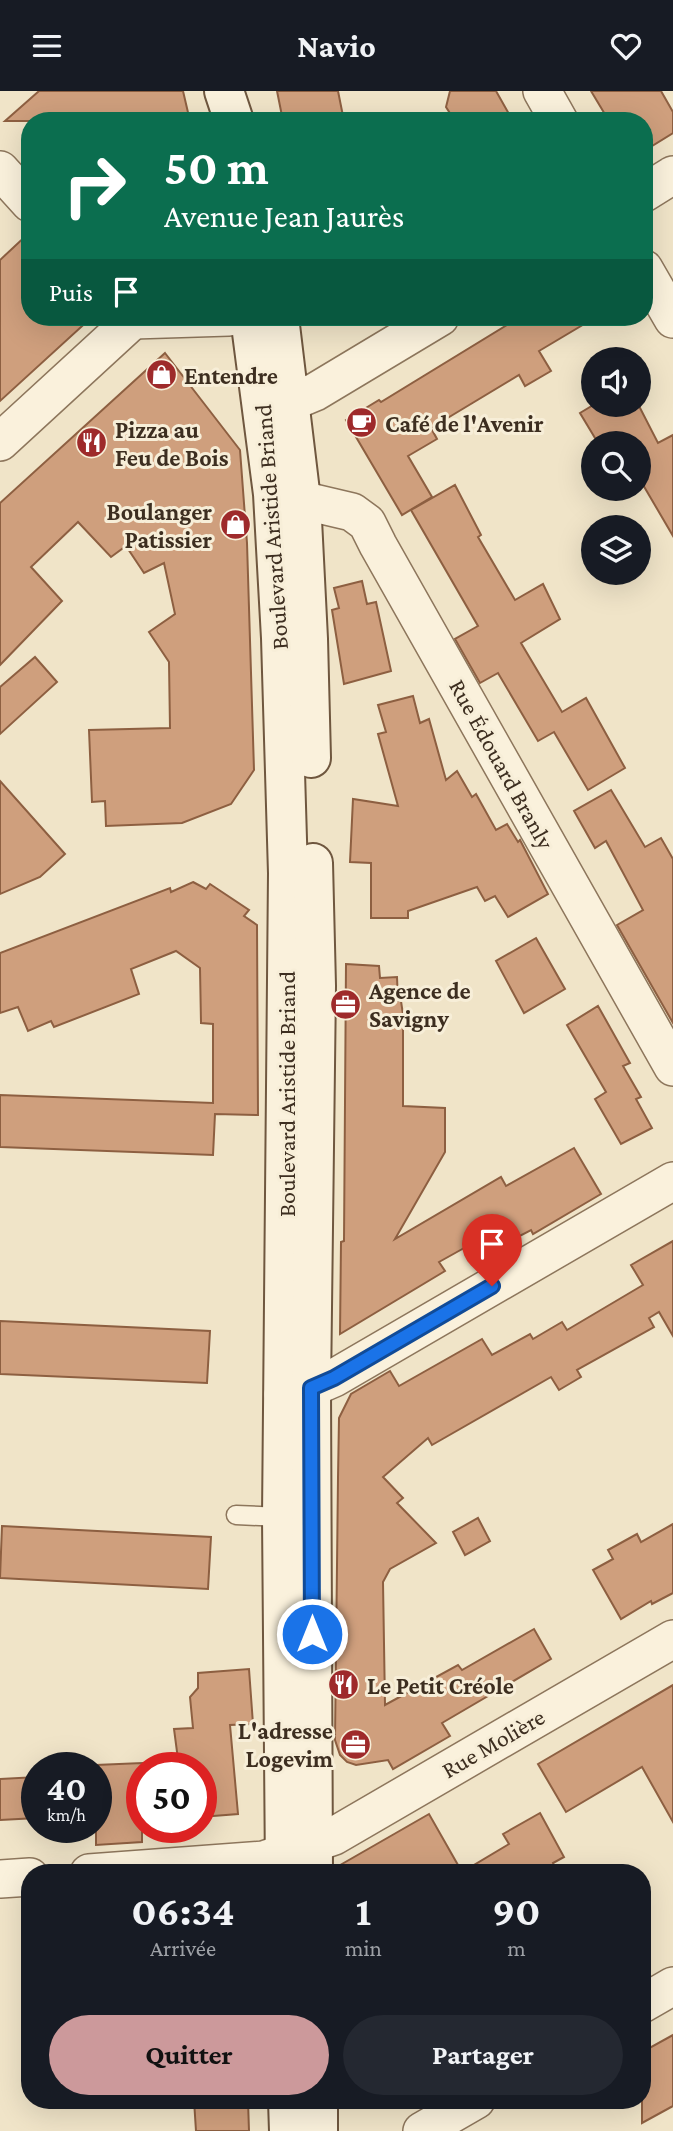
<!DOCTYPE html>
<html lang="fr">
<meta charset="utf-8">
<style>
:root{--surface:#171b24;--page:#242831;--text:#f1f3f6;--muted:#9ea1a6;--accent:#cc999b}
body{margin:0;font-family:"Crimson Pro",serif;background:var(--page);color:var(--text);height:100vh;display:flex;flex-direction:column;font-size:26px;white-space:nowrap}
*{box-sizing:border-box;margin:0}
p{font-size:23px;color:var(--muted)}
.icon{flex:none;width:38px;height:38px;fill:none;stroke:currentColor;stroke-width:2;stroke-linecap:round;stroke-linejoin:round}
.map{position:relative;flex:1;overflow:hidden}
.side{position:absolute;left:21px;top:1773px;width:630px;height:245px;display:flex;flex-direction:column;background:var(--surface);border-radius:28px;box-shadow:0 7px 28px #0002}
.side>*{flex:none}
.banner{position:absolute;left:21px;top:21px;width:632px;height:214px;border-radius:28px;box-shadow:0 7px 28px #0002;background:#0b6e4f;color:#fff;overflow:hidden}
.buttons{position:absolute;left:581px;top:256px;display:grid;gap:14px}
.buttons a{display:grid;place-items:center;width:70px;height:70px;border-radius:50%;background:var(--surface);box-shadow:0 7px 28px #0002;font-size:35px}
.speed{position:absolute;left:21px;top:1661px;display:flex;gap:14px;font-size:35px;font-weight:700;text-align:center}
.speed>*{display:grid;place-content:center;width:91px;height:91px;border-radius:50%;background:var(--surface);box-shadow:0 7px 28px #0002;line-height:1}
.speed small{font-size:18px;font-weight:400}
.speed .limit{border:10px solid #d22;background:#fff;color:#111}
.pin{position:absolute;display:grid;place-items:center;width:60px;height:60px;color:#fff;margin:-72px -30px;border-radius:50% 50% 50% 0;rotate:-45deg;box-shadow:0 0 7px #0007}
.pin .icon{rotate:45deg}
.me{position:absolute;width:77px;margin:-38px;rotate:0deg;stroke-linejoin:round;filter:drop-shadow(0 0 5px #0008)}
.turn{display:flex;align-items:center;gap:24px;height:147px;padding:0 28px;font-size:32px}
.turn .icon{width:91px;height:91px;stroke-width:2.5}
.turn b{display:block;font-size:49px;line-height:60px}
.then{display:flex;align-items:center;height:66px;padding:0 28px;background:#0003;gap:14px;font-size:26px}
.eta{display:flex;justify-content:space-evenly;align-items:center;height:119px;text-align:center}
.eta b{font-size:42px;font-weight:700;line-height:49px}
.cta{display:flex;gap:14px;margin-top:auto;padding:14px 28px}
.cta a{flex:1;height:80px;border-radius:42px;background:var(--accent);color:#111;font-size:28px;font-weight:700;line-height:80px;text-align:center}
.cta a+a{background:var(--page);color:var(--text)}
header{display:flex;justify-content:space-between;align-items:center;height:91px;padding:0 28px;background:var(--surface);font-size:32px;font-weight:700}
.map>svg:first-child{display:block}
</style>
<header><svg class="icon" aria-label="menu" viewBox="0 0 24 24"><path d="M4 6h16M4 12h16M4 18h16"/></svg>Navio<svg class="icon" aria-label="heart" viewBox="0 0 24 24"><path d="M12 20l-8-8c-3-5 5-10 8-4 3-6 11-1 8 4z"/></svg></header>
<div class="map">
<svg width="673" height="2040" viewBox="0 0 673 2040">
<rect width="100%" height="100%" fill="#f0e4c8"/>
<g fill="#cf9f7d" stroke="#8d5f41" stroke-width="2">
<polygon points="39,0 183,0 190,30 5,30"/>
<polygon points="277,0 338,0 344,30 283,30"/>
<polygon points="450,0 496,0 513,30 455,30 446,16"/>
<polygon points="591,0 661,0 673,21 673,42 644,60 644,30 609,30"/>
<polygon points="30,141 30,226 92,226 0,310 0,169"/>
<polygon points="520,226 596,226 539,260 551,280 525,295 519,284 431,337 437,348 408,365 432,406 402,424 346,329 379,309 381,311"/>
<polygon points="165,262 240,359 247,452 254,679 231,713 182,732 106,735 105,710 92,711 89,639 170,637 169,571 149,541 175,523 164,472 144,482 126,455 111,466 78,431 31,476 62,510 0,574 0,412"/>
<polygon points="595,313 638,313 658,352 673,344 673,445 639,387 639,352 598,352 580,322"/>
<polygon points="455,394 481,444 478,446 515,509 543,493 560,528 521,552 562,621 586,607 625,677 588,699 554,641 538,650 498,582 480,592 455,548 478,535 411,419"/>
<polygon points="362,490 367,513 376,511 391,580 344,593 332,519 339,517 334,497"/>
<polygon points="35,566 57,591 0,643 0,596"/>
<polygon points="413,605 420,632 429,628 446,689 457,680 472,706 476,703 496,739 507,733 518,751 520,749 548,803 508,826 495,805 485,810 477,796 408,820 408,827 371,827 371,772 350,771 353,708 398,715 378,643 386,641 378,614"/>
<polygon points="0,690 65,763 40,786 0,803"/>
<polygon points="611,699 645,756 661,747 673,768 673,932 617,834 643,819 606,750 595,757 574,720"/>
<polygon points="193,791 206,798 210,793 249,819 244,825 257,834 258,1024 215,1023 213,1064 0,1056 0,1004 213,1012 213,933 201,932 200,877 176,860 131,878 139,903 54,936 51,930 28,940 18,916 0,922 0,862 170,797 171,801"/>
<polygon points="536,847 565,898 524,922 496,870"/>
<polygon points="346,873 379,875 380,887 397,886 398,910 401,910 405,937 403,937 403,1015 445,1017 445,1061 395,1148 501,1086 506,1095 574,1057 601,1103 533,1143 531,1139 508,1151 500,1137 439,1171 445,1180 340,1243 341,1151 344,1150"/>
<polygon points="598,915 630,972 623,975 641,1006 636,1008 652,1037 621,1053 595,1008 606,1001 567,934"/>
<polygon points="673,1150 673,1245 659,1221 649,1227 654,1236 577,1279 581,1286 559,1299 551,1286 432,1354 428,1347 383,1386 403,1407 397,1412 436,1452 390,1478 383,1491 385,1614 458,1574 462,1579 534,1538 551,1568 442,1632 450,1645 393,1678 388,1669 356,1674 347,1671 340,1664 335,1649 338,1387 339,1327 351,1303 390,1280 399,1295 482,1248 492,1264 530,1243 533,1248 562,1231 567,1239 643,1194 631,1174"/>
<polygon points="0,1230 210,1240 207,1292 0,1283"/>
<polygon points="478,1427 490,1450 465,1464 453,1441"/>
<polygon points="673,1433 673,1502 652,1513 651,1510 621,1528 593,1479 613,1468 608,1459 637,1443 641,1451"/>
<polygon points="2,1435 211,1446 208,1498 0,1487"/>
<polygon points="249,1578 253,1633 230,1634 238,1723 201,1726 201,1676 179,1676 174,1638 193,1637 190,1606 198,1597 198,1582"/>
<polygon points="673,1594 673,1731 642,1676 566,1721 538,1673"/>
<polygon points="142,1672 142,1751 96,1754 96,1674"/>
<polygon points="37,1686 37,1727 0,1729 0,1688"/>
<polygon points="540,1722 564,1766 553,1772 557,1782 335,1782 335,1777 429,1723 462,1781 509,1753 503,1743"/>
<polygon points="673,1944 673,2015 642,2032 642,1961"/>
<polygon points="194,2009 248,2009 249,2040 196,2040"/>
</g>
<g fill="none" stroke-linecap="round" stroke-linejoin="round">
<defs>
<polyline id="lane" points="236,1424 282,1426"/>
<g id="street">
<polyline points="542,0 559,30"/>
<polyline points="0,79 30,112"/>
<polyline points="644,102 673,84"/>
<polyline points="644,178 673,228"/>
<polyline points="133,229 229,226"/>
<polyline points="262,310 279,313 291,311 315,301 440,226"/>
<polyline points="0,351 136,226"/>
<polyline points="301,409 352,421 367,432 378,454 673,976"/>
<polyline points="283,1303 311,1297 334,1287 673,1090"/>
<polyline points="311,1753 334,1745 673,1548"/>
<polyline points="89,1782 264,1769 284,1762"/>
<polyline points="0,1788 30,1786"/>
<polyline points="642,1913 673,1895"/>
<polyline points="422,2040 476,2009"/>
</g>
<g id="secondary">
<polyline points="224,0 234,30"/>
<polyline points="250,226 273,403 281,547 288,782 282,1426 285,1782"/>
<polyline points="279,226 301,409 308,548 311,667"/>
<polyline points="313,1782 311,1297 316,895 313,772"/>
<polyline points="288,2009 289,2040"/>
<polyline points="318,2009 318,2040"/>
</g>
</defs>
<use href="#lane" stroke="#8d765c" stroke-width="21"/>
<use href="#street" stroke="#8d765c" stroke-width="40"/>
<use href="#secondary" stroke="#6f573f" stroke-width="42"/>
<use href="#lane" stroke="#faf1dc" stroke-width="18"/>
<use href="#street" stroke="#faf1dc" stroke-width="37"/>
<use href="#secondary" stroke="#faf1dc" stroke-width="38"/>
</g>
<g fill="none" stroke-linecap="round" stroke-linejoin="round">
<defs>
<polyline id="route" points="312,1543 311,1297 334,1287 492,1195"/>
</defs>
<use href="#route" stroke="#114b97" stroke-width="18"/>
<use href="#route" stroke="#1a73e8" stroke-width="12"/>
</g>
<defs>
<symbol id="shop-disc" viewBox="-11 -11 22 22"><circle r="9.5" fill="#9e2a2b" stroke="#f7eed8"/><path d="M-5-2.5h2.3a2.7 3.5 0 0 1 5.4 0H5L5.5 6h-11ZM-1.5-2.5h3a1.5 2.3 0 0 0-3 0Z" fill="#fff"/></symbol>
<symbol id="cafe-disc" viewBox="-11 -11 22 22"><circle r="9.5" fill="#9e2a2b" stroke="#f7eed8"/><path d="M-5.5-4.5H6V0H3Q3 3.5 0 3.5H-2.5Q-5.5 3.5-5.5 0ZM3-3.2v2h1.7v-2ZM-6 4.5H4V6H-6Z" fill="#fff"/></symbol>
<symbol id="restaurant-disc" viewBox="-11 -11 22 22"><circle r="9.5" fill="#9e2a2b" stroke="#f7eed8"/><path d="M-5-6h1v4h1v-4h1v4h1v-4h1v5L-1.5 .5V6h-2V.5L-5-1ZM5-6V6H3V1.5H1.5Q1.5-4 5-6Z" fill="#fff"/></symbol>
<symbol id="office-disc" viewBox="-11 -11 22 22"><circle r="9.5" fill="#9e2a2b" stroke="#f7eed8"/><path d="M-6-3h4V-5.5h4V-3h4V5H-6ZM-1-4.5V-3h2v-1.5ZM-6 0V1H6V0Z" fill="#fff"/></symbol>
</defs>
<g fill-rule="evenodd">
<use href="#shop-disc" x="144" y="266" width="35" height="35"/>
<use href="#cafe-disc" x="344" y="314" width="35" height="35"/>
<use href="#restaurant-disc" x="74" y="334" width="35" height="35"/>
<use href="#shop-disc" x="218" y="416" width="35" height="35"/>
<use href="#office-disc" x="328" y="896" width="35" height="35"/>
<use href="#restaurant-disc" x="326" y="1576" width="35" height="35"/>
<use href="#office-disc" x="338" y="1636" width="35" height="35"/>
</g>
<g text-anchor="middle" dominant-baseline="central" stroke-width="6" stroke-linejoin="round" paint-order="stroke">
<g font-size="24" font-weight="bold" fill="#3d2e20" stroke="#f7eed8" text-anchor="start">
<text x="184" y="284">Entendre</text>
<text x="385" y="332">Café de l'Avenir</text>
<text x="115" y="338">Pizza au<tspan x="115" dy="28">Feu de Bois</tspan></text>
<text x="212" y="420" text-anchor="end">Boulanger<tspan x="212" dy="28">Patissier</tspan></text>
<text x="369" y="899">Agence de<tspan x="369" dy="28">Savigny</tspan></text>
<text x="367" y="1594">Le Petit Créole</text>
<text x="333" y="1639" text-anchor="end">L'adresse<tspan x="333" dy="28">Logevim</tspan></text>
</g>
<g font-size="24" fill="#3d2e20" stroke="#f7eed8">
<text transform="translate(271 436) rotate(-94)">Boulevard Aristide Briand</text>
<text transform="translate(502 673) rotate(61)">Rue Édouard Branly</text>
<text transform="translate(286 1003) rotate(-90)">Boulevard Aristide Briand</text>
<text transform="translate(493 1652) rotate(-30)">Rue Molière</text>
</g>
</g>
</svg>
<div class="buttons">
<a><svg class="icon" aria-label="sound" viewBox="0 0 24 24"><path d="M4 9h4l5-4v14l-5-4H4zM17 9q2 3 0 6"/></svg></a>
<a><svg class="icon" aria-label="search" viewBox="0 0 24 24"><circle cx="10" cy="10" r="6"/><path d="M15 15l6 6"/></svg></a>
<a><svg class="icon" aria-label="layers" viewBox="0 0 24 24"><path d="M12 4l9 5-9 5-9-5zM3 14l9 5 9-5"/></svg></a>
</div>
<div class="speed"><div>40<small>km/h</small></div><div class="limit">50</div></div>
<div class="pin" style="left:492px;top:1195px;background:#d93025"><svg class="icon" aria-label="arrive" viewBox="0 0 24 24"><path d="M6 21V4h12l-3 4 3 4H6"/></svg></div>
<svg class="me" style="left:312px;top:1543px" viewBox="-20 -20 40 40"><circle r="17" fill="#1a73e8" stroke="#fff" stroke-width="3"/><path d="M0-11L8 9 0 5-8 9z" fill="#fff"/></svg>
<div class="banner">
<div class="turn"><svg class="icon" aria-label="right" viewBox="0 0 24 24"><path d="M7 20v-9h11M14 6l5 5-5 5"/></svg><div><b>50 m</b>Avenue Jean Jaurès</div></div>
<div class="then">Puis<svg class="icon" aria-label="arrive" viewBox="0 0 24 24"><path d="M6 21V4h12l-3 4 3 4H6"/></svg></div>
</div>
<section class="side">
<div class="eta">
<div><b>06:34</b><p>Arrivée</p></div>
<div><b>1</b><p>min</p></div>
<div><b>90</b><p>m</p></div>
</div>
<div class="cta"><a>Quitter</a><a>Partager</a></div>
</section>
</div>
